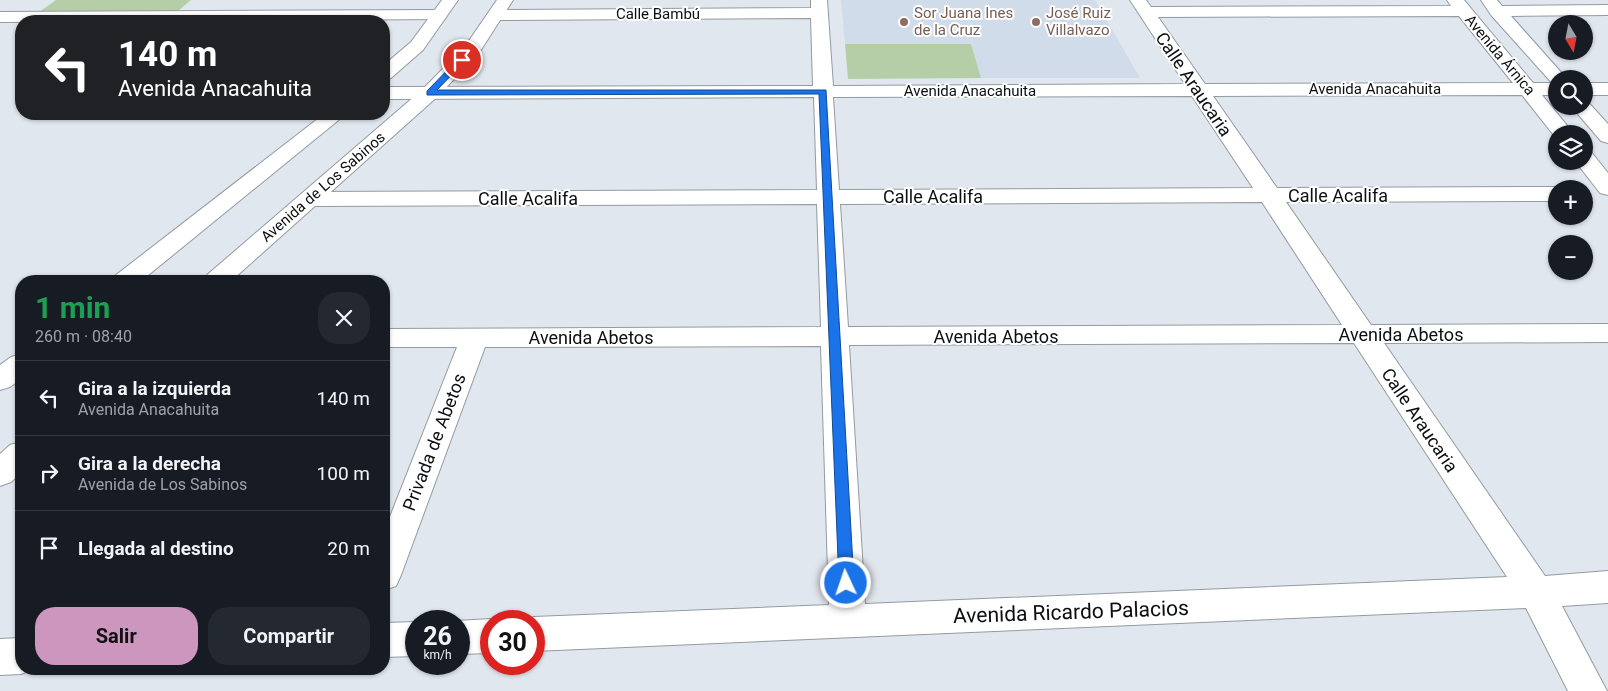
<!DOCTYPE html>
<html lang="es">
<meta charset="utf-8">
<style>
:root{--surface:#171b24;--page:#242831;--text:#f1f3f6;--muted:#9ea1a6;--line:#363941;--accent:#cc96bf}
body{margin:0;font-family:Roboto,sans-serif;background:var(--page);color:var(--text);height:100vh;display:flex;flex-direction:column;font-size:19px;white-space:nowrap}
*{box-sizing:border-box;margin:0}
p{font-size:16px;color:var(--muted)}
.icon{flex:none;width:28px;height:28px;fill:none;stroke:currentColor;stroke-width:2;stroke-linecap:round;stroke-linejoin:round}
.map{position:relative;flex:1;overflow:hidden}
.panel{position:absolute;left:15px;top:275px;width:375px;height:400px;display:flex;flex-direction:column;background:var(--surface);border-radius:20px;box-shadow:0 1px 4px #0004}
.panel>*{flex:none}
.guide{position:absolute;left:15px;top:15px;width:375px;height:105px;border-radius:20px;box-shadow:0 1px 4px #0004;background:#202124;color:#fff;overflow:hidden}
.needle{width:32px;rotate:170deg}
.controls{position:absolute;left:1548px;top:15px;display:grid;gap:10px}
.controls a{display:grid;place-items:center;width:45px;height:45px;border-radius:50%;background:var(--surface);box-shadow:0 1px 4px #0004;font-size:25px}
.speed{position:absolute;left:405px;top:610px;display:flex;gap:10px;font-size:25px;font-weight:700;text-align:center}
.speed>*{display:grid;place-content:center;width:65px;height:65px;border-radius:50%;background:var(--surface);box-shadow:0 1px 4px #0004;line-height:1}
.speed small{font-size:12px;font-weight:400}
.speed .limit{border:8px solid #d22;background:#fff;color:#111}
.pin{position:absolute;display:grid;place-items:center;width:42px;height:42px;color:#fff;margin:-21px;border:2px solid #fff;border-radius:50%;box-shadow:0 1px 5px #0007}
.me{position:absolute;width:55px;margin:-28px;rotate:357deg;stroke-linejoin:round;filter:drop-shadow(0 0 4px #0008)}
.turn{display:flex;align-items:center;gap:18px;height:105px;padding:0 20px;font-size:22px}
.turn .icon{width:65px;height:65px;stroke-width:2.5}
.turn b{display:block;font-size:35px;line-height:42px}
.round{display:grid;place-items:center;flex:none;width:52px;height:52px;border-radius:20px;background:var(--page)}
.summary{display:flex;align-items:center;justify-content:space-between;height:85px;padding:0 20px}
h1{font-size:30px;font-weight:700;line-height:38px;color:#1e9e55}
.primary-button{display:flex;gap:10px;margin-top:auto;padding:10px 20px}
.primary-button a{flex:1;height:58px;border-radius:20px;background:var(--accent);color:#111;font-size:20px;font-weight:700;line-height:58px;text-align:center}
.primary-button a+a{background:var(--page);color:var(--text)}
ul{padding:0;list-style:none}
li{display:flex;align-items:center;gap:15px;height:75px;padding:0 20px;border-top:1px solid var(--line)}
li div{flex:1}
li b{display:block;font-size:19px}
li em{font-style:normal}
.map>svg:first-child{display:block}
</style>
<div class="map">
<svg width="1608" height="691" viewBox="0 0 1608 691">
<rect width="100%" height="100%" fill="#e1e7ee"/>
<polygon fill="#d0dce9" points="841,0 1095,0 1140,78 981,78 971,44 845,44"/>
<g fill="#b6cea8">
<polygon points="56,0 191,0 178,11 39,12"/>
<polygon points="845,44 971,44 981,78 848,79"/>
</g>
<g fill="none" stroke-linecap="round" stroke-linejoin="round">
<defs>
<g id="street">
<path d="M811,0H827L833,86L1185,84L1130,0H1146L1151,7L1451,6L1447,0H1464L1533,83H1552L1491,15L1481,0H1497L1502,6L1608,5V15L1511,16L1567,79H1556V95H1542L1574,134H1556V138L1522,95L1213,96L1277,188L1556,187L1562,189H1556V201L1286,202L1371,325L1608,324V342L1384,343L1545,576L1608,571V603L1562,606L1607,691H1568L1526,608L534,651V621H523L534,617L829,605L821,346L485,347L401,575L396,586L384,590V532L457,347H384V329L821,327L817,204L310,206L302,204L299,199L302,194L310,192L817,190L814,97L384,99V87L813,86L811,18L496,20L490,19L488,15L490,11L496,10L811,8ZM1459,16L1513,83L1205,84L1158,17ZM1192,96L1253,188L839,190L833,97ZM1262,202L1342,325L848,327L840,204ZM1354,343L1507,577L865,604L849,345Z"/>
<polygon points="439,10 445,11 447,15 445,19 0,22 0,12"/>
<rect x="1584" y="83" width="24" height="12"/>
<polygon points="1584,101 1588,102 1608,124 1608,143 1601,141 1571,106 1584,106"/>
<polygon points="1584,152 1592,153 1608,173 1608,195 1600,193 1575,161 1584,161"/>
<polygon points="491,619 497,621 491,621 491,653 459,654 459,621 456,621"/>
<polygon points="416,622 416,656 384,657 384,623"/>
<polygon points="21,638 21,669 34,669 21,674 0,675 0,639"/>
</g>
<g id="secondary">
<polygon points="442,0 458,0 423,50 391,78 384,80 384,65 411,42"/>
<polygon points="497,0 513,0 479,53 437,97 231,281 203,281 207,275 423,89 466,45"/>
<polygon points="324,114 346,114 141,281 112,281 116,275"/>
<polygon points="21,354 21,379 10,387 0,390 0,365 11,357"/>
<polygon points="21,442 21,473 11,482 0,486 0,454 10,445"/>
</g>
</defs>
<use href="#street" stroke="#949aa0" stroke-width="2"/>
<use href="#secondary" stroke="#949aa0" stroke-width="2"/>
<use href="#street" fill="#fff" fill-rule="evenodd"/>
<use href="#secondary" fill="#fff" fill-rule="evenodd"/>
</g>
<polygon fill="#1a73e8" stroke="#114b97" points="459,58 466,60 437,90 826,90 854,583 851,588 846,590 841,588 839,583 819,94 427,95 427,91"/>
<g fill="#8d6e63" stroke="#fff" stroke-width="2">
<circle cx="904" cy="22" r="5"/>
<circle cx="1036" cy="22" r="5"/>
</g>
<g text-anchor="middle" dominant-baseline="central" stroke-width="4" stroke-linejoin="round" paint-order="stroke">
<g font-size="15" fill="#785e54" stroke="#fff" text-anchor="start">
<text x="914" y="13">Sor Juana Ines<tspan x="914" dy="17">de la Cruz</tspan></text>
<text x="1046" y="13">José Ruiz<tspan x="1046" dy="17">Villalvazo</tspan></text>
</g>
<g font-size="15" fill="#0c0e10" stroke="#fff">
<text x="658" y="14">Calle Bambú</text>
<text transform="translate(1500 55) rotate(50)">Avenida Árnica</text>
<text x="1375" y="89">Avenida Anacahuita</text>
<text x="970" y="91">Avenida Anacahuita</text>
<text transform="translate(323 187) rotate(-41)">Avenida de Los Sabinos</text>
</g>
<g font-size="18" fill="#0c0e10" stroke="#fff">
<text transform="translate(1194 84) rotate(56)">Calle Araucaria</text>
<text x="1338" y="195">Calle Acalifa</text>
<text x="933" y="196">Calle Acalifa</text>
<text x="528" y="198">Calle Acalifa</text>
<text x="1401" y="334">Avenida Abetos</text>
<text x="996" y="336">Avenida Abetos</text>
<text x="591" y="337">Avenida Abetos</text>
<text transform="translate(1420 420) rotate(56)">Calle Araucaria</text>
<text transform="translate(434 442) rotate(-69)">Privada de Abetos</text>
</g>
<g font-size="21" fill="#0c0e10" stroke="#fff">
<text transform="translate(1071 612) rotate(-2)">Avenida Ricardo Palacios</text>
</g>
</g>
</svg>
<div class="controls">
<a><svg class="needle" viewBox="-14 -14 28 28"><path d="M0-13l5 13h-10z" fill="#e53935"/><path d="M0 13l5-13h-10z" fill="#9ea1a6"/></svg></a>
<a><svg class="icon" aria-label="search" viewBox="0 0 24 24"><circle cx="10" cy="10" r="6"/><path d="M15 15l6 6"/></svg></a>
<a><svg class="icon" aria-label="layers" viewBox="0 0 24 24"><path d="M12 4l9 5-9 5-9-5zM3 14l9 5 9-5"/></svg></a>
<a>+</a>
<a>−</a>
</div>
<div class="speed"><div>26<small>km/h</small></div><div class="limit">30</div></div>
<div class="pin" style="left:462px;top:60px;background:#d93025"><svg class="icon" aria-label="arrive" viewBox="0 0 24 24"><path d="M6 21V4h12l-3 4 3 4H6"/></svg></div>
<svg class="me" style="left:846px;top:583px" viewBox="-20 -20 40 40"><circle r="17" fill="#1a73e8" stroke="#fff" stroke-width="3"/><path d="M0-11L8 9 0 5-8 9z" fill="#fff"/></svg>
<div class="guide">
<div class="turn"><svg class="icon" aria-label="left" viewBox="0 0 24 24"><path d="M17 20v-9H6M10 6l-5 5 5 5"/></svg><div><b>140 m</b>Avenida Anacahuita</div></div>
</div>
<section class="panel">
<div class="summary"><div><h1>1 min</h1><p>260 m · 08:40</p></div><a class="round"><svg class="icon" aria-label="close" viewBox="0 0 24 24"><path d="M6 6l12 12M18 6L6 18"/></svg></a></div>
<ul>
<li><svg class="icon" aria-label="left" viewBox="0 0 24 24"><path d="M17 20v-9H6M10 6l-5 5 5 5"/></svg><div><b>Gira a la izquierda</b><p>Avenida Anacahuita</p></div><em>140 m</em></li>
<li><svg class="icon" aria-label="right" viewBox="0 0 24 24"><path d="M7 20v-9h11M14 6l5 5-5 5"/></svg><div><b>Gira a la derecha</b><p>Avenida de Los Sabinos</p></div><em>100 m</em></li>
<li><svg class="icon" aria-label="arrive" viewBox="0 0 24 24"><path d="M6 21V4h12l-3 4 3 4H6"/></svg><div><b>Llegada al destino</b></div><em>20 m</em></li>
</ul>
<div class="primary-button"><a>Salir</a><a>Compartir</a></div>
</section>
</div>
